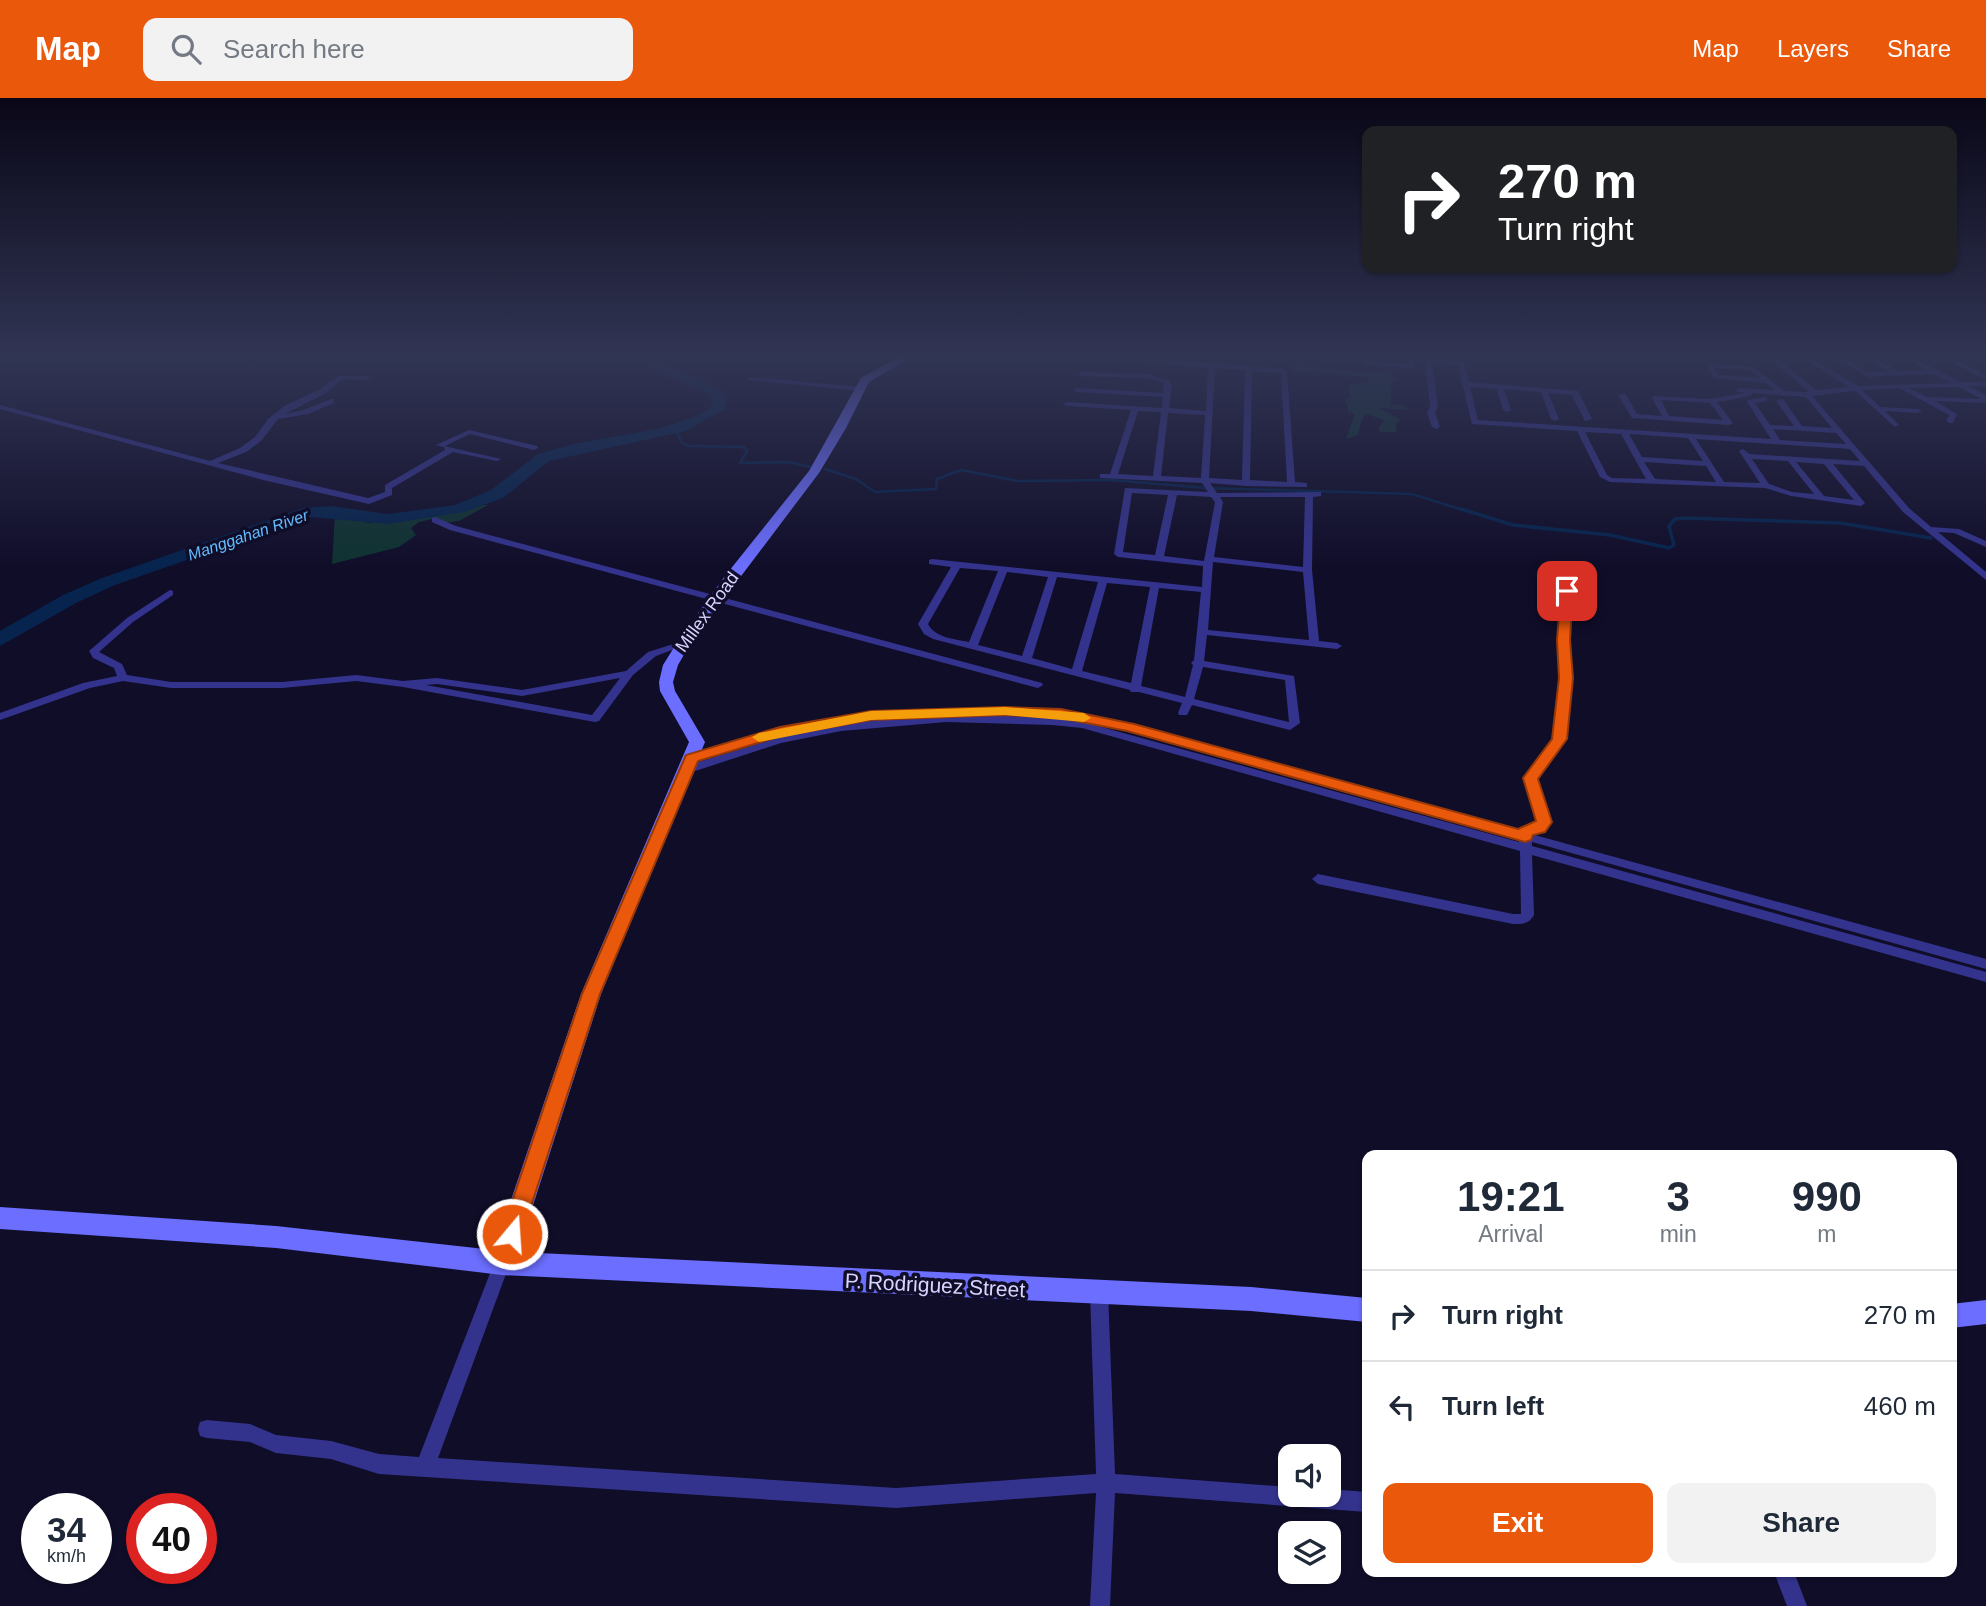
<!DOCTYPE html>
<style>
:root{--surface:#fff;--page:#f2f2f3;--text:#1f2937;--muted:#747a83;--line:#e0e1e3;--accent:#ea580c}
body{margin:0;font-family:Helvetica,sans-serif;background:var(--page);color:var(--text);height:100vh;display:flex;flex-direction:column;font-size:26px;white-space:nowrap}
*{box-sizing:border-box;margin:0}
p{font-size:23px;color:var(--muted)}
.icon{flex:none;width:38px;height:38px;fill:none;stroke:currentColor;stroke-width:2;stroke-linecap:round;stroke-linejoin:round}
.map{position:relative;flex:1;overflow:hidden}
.panel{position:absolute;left:1362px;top:1052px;width:595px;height:427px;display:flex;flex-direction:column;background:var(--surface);border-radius:14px;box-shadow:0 2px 5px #0004}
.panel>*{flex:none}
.top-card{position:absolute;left:1362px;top:28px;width:595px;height:147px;border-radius:14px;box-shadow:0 2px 5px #0004;background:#202124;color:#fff;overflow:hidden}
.buttons{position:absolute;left:1278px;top:1346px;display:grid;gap:14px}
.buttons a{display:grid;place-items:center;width:63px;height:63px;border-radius:14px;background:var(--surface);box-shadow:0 2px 5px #0004;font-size:35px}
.speed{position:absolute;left:21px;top:1395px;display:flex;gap:14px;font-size:35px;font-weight:700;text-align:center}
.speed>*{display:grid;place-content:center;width:91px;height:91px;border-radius:50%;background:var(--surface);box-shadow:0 2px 5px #0004;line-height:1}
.speed small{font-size:18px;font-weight:400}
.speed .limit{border:10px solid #d22;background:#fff;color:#111}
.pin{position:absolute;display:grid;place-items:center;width:60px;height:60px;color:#fff;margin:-30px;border-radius:14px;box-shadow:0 4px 10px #0006}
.me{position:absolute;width:77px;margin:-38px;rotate:18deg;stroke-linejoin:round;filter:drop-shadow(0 0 5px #0008)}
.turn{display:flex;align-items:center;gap:24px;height:147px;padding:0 21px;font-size:32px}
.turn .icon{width:91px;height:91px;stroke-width:2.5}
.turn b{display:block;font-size:49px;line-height:60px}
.eta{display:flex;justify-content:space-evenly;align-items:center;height:119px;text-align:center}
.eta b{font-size:42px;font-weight:700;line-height:49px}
.button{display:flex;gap:14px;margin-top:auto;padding:14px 21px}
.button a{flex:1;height:80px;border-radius:14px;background:var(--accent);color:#fff;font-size:28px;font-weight:700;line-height:80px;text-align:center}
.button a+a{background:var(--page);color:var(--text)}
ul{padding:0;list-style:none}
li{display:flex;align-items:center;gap:21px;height:91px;padding:0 21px;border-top:2px solid var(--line)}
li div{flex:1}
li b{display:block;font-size:26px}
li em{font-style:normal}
header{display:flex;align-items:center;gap:42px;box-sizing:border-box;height:98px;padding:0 35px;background:var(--accent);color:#fff}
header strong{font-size:33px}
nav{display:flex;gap:38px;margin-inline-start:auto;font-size:24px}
.search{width:490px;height:63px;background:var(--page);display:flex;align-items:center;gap:18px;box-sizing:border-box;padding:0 24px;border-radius:14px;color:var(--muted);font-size:26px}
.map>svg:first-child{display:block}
</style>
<header>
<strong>Map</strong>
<div class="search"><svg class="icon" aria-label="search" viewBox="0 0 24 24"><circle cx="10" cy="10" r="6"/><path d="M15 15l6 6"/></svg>Search here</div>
<nav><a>Map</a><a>Layers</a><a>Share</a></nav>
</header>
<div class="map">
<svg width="1986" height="1508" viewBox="0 0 1986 1508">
<rect width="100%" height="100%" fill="#100d29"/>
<g fill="#0f3331">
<path d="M1301,268C1331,272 1359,273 1390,275L1397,282L1391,285V306L1404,307L1408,312L1380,310L1401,322L1396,325V334H1381L1378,331L1384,322L1366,316L1362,321L1358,337L1346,341L1355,316L1348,314V306L1344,303L1350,298L1348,291L1351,286L1369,285L1368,279L1295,274L1293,270Z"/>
<polygon points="480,407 488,407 459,423 443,425 436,420 419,424 411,430 416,437 399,449 332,466 335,416 369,425"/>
</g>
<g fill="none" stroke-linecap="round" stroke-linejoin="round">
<g stroke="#06244e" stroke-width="2.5">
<polyline points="676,331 681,344 688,348 744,349 747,353 740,365 788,364 811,369"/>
<polyline points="825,371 856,381 875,394 936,391 937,381 961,372 1018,383 1111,382 1206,390 1412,396 1466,413"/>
</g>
<polyline stroke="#06244e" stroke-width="3.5" points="1461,411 1513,427 1610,437 1669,450 1674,447 1669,428 1675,421 1686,420 1840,425 1931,440"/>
<polygon fill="#06244e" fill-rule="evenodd" points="627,259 646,259 718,290 727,298 725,311 686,333 549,363 503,400 464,414 388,426 311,419 115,487 76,505 0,548 0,533 63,497 102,480 303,410 331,408 388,416 455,407 491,392 538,356 573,346 657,331 695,319 711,309 713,299 708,296"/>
<g fill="#33338d" fill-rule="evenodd">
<path d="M1087,259C1153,259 1218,266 1284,271L1287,273L1295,384L1307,385V389L1246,388L1210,385L1217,395L1321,394V398L1313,399L1312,472L1319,543L1337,545L1342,548L1337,551L1207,537L1204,563L1294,578L1300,625L1290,632L1192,607L1187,617H1179L1178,615L1182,605L1139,594H1131L1130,592L933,541L924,536L918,526L951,469L929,466V462L932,461L1202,489L1203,468L1118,459L1114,456L1125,390L1208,394L1202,385L1100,380V376H1110L1131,312L1067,308L1063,306L1067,304L1162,310L1163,299L1077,294L1073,292L1077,290L1164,295L1163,284L1146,280L1081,278L1078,276L1081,274L1146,276L1170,283L1172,287L1169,310L1206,313L1208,270ZM1215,270L1245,272L1242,382L1209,380ZM1252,273L1281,275L1287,384L1250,382ZM1138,313L1161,314L1153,378L1118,376ZM1168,315L1205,317L1201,380L1161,378ZM1132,395L1168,397L1155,457L1123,454ZM1177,397L1211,399L1215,404L1204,463L1164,458ZM1220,399H1305L1303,469L1214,459L1223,404ZM1213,464L1303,474L1309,542L1208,532ZM960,470L998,473L969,544C955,541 935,540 928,526ZM1007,474L1048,479L1022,558L978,547ZM1057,479L1098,484L1072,571L1032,560ZM1107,485L1150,489L1131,585L1082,573ZM1159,490L1201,494L1194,562L1191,565L1193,567L1185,599L1141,588ZM1203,569L1285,582L1289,624L1194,601Z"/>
<polygon points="1290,259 1330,259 1327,261"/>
<path d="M1362,259H1368L1369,263L1407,266V259L1461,263L1464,265L1469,284L1578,293L1592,321L1585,323L1572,297L1548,295L1559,321L1555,323L1551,321L1541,294L1504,291L1511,312L1507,314L1503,312L1497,291L1470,289L1478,322L1771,341L1747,304L1748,302L1767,299V303L1755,305L1770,327L1794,328L1776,303L1780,301H1783L1802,328L1832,330L1806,299L1753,295L1750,298L1717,304L1733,325L1729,327L1632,320L1618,297L1625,295L1637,316L1662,318L1652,300L1653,298L1708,301L1746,295L1737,294L1736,292L1740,290L1775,292L1766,285L1714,280L1706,268L1709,266L1753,269L1785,293L1809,294L1767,259H1775L1816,292L1849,289L1801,259H1809L1858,288L1951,285L1934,276L1874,278L1871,281L1835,259H1843L1867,274L1888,273L1867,259H1875L1898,273L1926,272L1903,259H1912L1961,284H1986V288H1969L1986,297V305L1935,303L1957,316L1953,325H1950L1946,323L1949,317L1899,290L1862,292L1880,309L1918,311L1922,313L1918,315L1885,313L1899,327L1895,329L1855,293L1812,298L1909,410L1931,429L1959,431L1986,443V449L1954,435L1938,434L1986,474V482L1903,414L1864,368L1833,366L1865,405L1861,408L1791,398L1765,390L1610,384L1600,379L1577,333L1472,326L1458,267L1432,264L1438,308L1435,315L1440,329L1436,331L1432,329L1427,315L1430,308L1425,263L1414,262V268L1411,270L1366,267L1363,265ZM1714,270L1749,272L1760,280L1718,277ZM1958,289L1982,301L1927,299L1909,290ZM1661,302L1710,305L1723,322L1669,318ZM1773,331L1836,335L1846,346L1780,342ZM1585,334L1621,336L1646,381L1612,380L1607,377ZM1629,336L1688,340L1703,363L1642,359ZM1696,341L1850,351L1860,363L1749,356L1743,351L1739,353L1760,385L1724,384ZM1752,361L1788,363L1814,396L1792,394L1769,386ZM1644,364L1706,368L1716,384L1655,381ZM1796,364L1824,366L1854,402L1824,398Z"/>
<polygon points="1942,259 1951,259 1986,277 1986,282"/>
<polygon points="1976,259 1985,259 1986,265"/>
<polygon points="339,278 367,278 371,280 367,282 343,281 326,295 285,316 303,312 331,301 334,301 334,305 308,316 278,321 261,343 246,354 218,365 368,400 385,394 385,387 445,352 444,348 501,361 497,363 453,354 392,390 392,397 369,406 263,382 0,311 0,307 210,363 240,350 255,339 268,321 284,308 320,291"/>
<polygon points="750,279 861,289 865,291 861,293 748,282 748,280"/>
<polygon points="469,332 537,348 538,350 534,352 470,336 443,349 436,347"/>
<polygon points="435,419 456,428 1042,585 1043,587 1038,590 1034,589 450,432 432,424 432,420"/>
<path d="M1567,490L1572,493L1568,542L1571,581L1566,607L1564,641L1537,680L1550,724L1544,733L1531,736L1986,861V871L1532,744V748L1986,874V884L1532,757L1534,817C1529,826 1523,826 1513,826L1318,786L1312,781L1318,776L1513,816H1521L1520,753L1082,630L1052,627L946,624L841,633L781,645L686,676L680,672L682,669L794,635L874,622L983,617L1052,620L1087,625L1519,744V741L1264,670L1262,667L1268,663L1519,732L1521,729L1536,726L1538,724L1525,680L1554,641L1556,607L1561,581L1558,542L1562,493Z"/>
<path d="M170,492L173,493V497L133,524L99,554L122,566L127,577L171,584H282L356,577L403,583L437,580L522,592L626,573L648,554L683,543L688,546L656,558L633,577L599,623L595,624L403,589L356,583L282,590H171L123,583L90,590L0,622V615L83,585L117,578L114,570L93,560L89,553L127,520ZM620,580L592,617L426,587L437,586L522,598Z"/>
<polygon points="741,640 745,642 747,644 745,646 692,664 686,660 688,657"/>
<polygon points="502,1157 508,1159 510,1165 438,1360 896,1390 1096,1376 1090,1194 1093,1188 1099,1186 1105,1188 1108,1194 1115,1376 1290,1389 1290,1396 1328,1396 1328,1391 1367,1394 1367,1414 1115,1395 1110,1508 1090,1508 1096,1395 896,1410 379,1376 331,1361 276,1355 250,1344 207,1340 200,1338 198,1331 200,1324 207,1322 250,1326 276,1337 331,1343 379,1356 419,1359 494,1165 496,1159"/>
<polygon points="1774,1474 1794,1474 1807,1508 1787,1508"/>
</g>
<g fill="#6b6eff" fill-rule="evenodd">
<polygon points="899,259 912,259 869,284 846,330 819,375 692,543 678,567 673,584 675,593 705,644 601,896 518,1154 1251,1189 1367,1200 1367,1224 1251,1213 502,1177 276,1150 0,1131 0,1109 276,1128 494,1152 581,896 689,644 660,593 659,584 663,567 678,543 725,478 809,373 861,280"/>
<polygon points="1986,1202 1986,1226 1951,1230 1951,1206"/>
</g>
</g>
<linearGradient id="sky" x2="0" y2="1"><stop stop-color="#090717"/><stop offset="0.55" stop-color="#313554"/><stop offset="1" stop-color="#313554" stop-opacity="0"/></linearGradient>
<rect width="1986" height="470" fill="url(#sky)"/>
<polygon fill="#ea580c" stroke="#983908" stroke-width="2" points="1567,489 1573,493 1570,542 1573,580 1567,641 1538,681 1552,724 1545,734 1533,737 1531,742 1525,744 1127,633 1061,620 1005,617 871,622 781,638 698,663 600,896 522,1136 519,1144 512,1147 504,1144 501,1136 582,896 686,657 780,629 871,613 1005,609 1061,611 1134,626 1518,731 1536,723 1523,680 1552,641 1559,580 1557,542 1561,493"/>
<polygon fill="#f59e0b" points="1005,609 1084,615 1091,620 1084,624 1005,617 871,622 759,644 752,639 759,635 871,613"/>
<g text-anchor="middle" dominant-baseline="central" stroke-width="7" stroke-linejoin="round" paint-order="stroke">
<g font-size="16" font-style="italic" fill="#62bdff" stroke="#100d29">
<text transform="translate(248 437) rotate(-19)">Manggahan River</text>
</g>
<g font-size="18" fill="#d8d4ff" stroke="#100d29">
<text transform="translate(707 514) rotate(-54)">Millex Road</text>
</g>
<g font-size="21" fill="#d8d4ff" stroke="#100d29">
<text transform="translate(935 1187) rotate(3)">P. Rodriguez Street</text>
</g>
</g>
</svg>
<div class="buttons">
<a><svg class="icon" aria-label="sound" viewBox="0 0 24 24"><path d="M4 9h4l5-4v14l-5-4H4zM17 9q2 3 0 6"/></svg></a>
<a><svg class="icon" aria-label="layers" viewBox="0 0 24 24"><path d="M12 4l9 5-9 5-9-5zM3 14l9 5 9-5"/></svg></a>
</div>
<div class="speed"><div>34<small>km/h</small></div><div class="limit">40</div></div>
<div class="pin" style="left:1567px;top:493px;background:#d93025"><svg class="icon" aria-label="arrive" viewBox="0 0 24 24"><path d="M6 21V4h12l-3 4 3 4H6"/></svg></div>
<svg class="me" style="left:512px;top:1136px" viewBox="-20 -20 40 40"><circle r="17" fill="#ea580c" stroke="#fff" stroke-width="3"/><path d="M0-11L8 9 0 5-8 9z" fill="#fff"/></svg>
<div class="top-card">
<div class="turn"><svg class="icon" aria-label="right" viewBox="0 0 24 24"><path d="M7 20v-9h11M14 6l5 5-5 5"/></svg><div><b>270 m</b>Turn right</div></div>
</div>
<section class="panel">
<div class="eta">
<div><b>19:21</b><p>Arrival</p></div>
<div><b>3</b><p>min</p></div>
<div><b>990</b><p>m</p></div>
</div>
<ul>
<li><svg class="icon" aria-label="right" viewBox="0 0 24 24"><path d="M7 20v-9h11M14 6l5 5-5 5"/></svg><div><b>Turn right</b></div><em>270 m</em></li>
<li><svg class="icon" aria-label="left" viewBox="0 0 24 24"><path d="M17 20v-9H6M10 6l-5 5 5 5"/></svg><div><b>Turn left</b></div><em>460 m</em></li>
</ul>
<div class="button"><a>Exit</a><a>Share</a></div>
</section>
</div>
